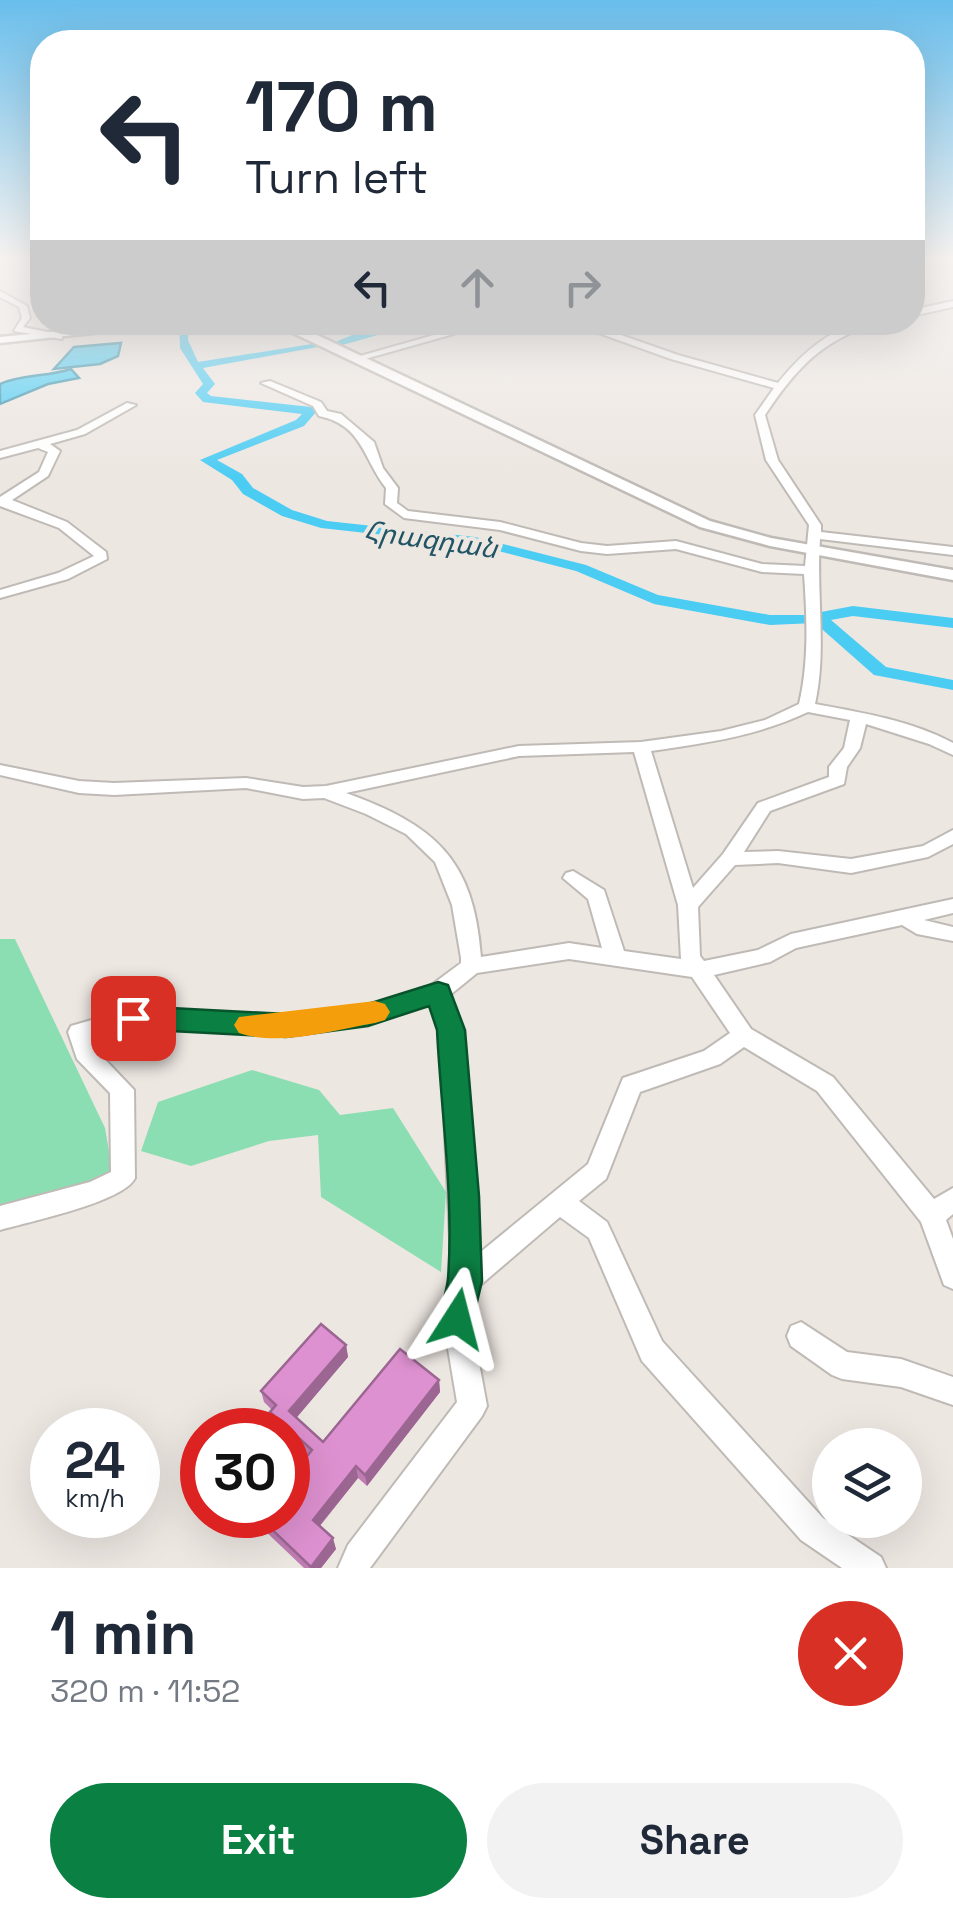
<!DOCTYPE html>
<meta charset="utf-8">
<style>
:root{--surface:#fff;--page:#f2f2f3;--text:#1f2937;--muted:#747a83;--accent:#0b8043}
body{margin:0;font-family:"Space Grotesk","Noto Sans Armenian",sans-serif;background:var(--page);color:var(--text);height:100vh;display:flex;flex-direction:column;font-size:38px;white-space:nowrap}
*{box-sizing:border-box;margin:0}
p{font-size:32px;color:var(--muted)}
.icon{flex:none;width:55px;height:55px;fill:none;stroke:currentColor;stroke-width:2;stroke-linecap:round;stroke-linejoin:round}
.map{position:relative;height:1568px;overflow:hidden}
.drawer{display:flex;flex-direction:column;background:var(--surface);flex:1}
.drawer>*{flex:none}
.hud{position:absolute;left:30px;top:30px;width:895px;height:305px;border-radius:40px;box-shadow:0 10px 40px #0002;background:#fff;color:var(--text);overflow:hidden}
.controls{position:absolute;left:812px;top:1428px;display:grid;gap:20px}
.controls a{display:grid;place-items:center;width:110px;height:110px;border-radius:50%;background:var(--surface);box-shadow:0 10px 40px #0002;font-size:50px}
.speed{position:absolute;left:30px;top:1408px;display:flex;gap:20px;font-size:50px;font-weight:700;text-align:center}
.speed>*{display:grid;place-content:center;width:130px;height:130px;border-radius:50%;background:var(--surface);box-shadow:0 10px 40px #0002;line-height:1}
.speed small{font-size:25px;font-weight:400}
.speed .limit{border:15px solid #d22;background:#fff;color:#111}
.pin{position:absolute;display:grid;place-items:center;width:85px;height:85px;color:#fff;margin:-42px;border-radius:20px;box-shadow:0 5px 15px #0006}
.me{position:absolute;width:110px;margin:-55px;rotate:9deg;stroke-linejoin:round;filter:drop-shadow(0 0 8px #0008)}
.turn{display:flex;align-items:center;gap:35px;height:210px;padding:0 50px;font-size:45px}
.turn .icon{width:130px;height:130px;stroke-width:2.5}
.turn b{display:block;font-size:70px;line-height:85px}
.lanes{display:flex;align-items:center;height:95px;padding:0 50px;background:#0003;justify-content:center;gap:50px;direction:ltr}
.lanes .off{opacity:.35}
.round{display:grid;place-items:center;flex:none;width:105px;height:105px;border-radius:52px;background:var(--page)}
.headline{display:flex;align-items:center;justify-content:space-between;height:170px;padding:0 50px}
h1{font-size:60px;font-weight:600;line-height:75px}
.action{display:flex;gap:20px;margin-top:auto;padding:20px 50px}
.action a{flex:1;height:115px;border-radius:60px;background:var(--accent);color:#fff;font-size:40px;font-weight:600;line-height:115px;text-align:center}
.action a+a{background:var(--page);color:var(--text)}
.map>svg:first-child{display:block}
</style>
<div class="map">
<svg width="953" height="1568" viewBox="0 0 953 1568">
<rect width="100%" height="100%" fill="#ede7e2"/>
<g fill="#8bddb2">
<polygon points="0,939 15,939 105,1128 113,1174 0,1206"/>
<polygon points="252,1070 319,1090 340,1115 393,1108 446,1192 441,1272 321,1197 318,1135 269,1141 191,1166 141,1151 158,1102"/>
</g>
<g fill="#4bccf3" stroke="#3a94ae" stroke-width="2.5">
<polygon points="121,343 118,356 100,364 54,369 74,347"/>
<path d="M71,369L79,378L48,384L0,404V384C22,374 47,377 71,369Z"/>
</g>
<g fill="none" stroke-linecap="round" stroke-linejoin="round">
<g fill="#4bccf3" fill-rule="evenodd">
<polygon points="179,322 189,322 188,340 198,362 318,343 323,346 203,368 215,384 207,393 211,396 311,407 317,411 304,426 217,460 242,474 253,488 292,510 327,521 475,537 586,565 658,595 770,615 805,615 853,606 953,618 953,628 853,616 831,620 886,667 953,680 953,690 874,675 815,623 770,625 654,604 576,571 475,545 321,528 282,516 243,494 232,480 200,460 296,420 302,414 203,402 195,393 203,384 180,348"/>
<path d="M472,322L479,325L452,334L385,333L339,346L334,343C377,319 426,335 472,322Z"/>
</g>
<defs>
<g id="minor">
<polygon points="0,291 27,306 30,318 23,327 62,335 62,339 14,331 22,318 19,307 0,297"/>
<polygon points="953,301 953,307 912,316 912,310"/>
<polygon points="480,322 496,322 358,361 353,358"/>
<path d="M568,322L587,323L678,355L778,383C802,353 835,322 876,322C864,328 851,332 839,339C807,356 785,385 765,415L778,460L821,525V532L953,547V555L820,539C816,594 827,650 815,704C860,712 912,721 953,743V755L929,744L866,724L860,748L847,767L844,784L770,811L744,852L778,851L851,859L923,846L953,830V844L928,857L851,873L778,863L735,865L698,907L700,956L704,961L758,950L791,934L953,899V913L924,920L953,927V941L917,934L902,925L796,948L770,962L714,975L751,1029L833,1077L934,1199L953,1188V1214L946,1220L953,1239V1289L944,1285L921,1222L817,1091L744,1047L720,1064L640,1092L606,1179L579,1201L607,1222L662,1341L823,1518L881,1557L886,1568H842L801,1540L642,1361L589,1238L560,1217L477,1288L471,1319L487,1406L482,1416L370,1568H338L348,1545L457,1402L443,1319L452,1281L440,1030L431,1003L367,1024L287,1034L133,1026L92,1037L95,1049L134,1090L135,1178C124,1202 28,1222 0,1230V1206L90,1182L111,1172L110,1093L77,1059L68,1032L71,1026L133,1008L287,1016L367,1006L430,986L461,963V958L452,905L435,862L406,834L366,814L324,798L303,799L246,788L114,795L79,793L0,775V765L79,781L114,783L246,778L303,787L326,786L519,746L641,742L721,731L765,720L799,704C809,662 807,617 804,574L762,572L676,549L607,554L581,551L500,530L404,518L385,504L386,488C363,459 363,425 319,416L313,406L261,383L270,381L321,402L327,411L341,414L374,442L383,468L398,488L397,503L408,511L500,522L581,543L607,546L676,541L762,564L805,566L809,525L766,460L755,415L774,388L671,359ZM808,712L850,720L844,748L829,767V777L758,803L723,854L693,888L651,751C706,743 757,736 808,712ZM634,752L678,905L681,959L624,951L604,890L573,871L566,873L563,878L588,899L602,948L569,943L481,957C474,858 434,825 346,793L519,756ZM569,959L692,977L730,1033L704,1051L623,1078L588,1164L477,1255L462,1030L450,995L477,973Z"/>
<polygon points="127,403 136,405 85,434 50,444 60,451 48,476 12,500 67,522 106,552 107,559 68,579 0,598 0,590 58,573 94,556 59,528 0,506 0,497 39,472 48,452 38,448 0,458 0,451 77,430"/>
<polygon points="801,1322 847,1352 901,1359 953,1377 953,1405 901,1387 842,1379 832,1375 791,1346 787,1336 791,1326"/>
</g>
<g id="major">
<polygon points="152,322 195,322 0,343 0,337"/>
<polygon points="270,322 296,325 710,521 771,538 953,570 953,580 770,546 700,527"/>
</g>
</defs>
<use href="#minor" stroke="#bfbab5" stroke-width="4"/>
<use href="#major" stroke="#bfbab5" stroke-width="5"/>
<use href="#minor" fill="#fff" fill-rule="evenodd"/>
<use href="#major" fill="#fff" fill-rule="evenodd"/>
</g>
<polygon fill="#bf7db3" points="346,1345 348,1357 296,1418 323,1442 439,1380 440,1392 367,1486 358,1478 320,1526 336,1549 321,1568 304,1568 261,1527 258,1516 308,1455 288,1437 288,1430 280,1430 273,1424 270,1412 272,1410 264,1402 261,1391"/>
<g fill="#9b6692">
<polygon points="346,1345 348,1357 292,1423 289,1411"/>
<polygon points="439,1380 440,1392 367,1486 365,1475"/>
<polygon points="356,1466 358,1478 316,1530 313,1520"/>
<polygon points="333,1538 336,1549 321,1568 311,1568"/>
</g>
<polygon fill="#de91d0" stroke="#9b6692" stroke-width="2.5" points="321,1324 346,1345 289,1411 323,1442 400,1349 439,1380 365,1475 356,1466 313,1520 333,1538 311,1567 258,1516 288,1515 288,1480 312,1450 270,1412 276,1405 261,1391"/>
<linearGradient id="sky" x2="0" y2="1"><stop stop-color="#69beec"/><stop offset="0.54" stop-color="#f7f4f2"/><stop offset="1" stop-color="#f7f4f2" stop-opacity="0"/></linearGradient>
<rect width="953" height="478" fill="url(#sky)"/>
<path fill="#0b8043" stroke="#07532c" stroke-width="2.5" d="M438,982L448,985L465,1030L479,1196L482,1281L470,1331L457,1337L444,1331C436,1313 446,1298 448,1279C454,1197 441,1111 437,1030L429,1006L368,1026L286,1037L133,1029L123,1025L119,1018L123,1010L133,1006L286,1014L368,1004Z"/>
<path fill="#f59e0b" d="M375,1001L385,1004L390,1012L385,1020L375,1023C334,1030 280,1047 239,1033L234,1025L239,1017Z"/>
<g text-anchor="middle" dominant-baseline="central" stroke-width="8" stroke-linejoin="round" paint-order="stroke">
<g font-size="28" font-style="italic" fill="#215566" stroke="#ede7e2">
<text transform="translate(431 539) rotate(8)">Հրազդան</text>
</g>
</g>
</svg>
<div class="controls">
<a><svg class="icon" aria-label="layers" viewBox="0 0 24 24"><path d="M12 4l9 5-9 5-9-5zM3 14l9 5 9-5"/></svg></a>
</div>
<div class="speed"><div>24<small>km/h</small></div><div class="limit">30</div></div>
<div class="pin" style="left:133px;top:1018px;background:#d93025"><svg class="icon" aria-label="arrive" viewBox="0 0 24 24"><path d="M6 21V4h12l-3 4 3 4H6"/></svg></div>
<svg class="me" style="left:457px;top:1319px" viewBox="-20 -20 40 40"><path d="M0-17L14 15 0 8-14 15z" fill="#0b8043" stroke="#fff" stroke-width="4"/></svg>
<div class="hud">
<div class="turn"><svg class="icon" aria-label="left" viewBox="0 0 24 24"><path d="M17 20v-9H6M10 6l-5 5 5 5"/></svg><div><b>170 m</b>Turn left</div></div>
<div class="lanes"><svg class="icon" aria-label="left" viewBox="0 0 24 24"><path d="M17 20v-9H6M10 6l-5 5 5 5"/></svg><svg class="icon off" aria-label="ahead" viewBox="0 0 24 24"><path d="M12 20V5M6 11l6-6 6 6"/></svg><svg class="icon off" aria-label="right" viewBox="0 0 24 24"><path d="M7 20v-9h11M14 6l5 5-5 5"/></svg></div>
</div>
</div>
<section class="drawer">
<div class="headline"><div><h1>1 min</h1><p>320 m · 11:52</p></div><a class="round" style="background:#d93025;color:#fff"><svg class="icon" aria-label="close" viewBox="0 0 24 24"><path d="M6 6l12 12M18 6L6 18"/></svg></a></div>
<div class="action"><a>Exit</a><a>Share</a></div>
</section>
